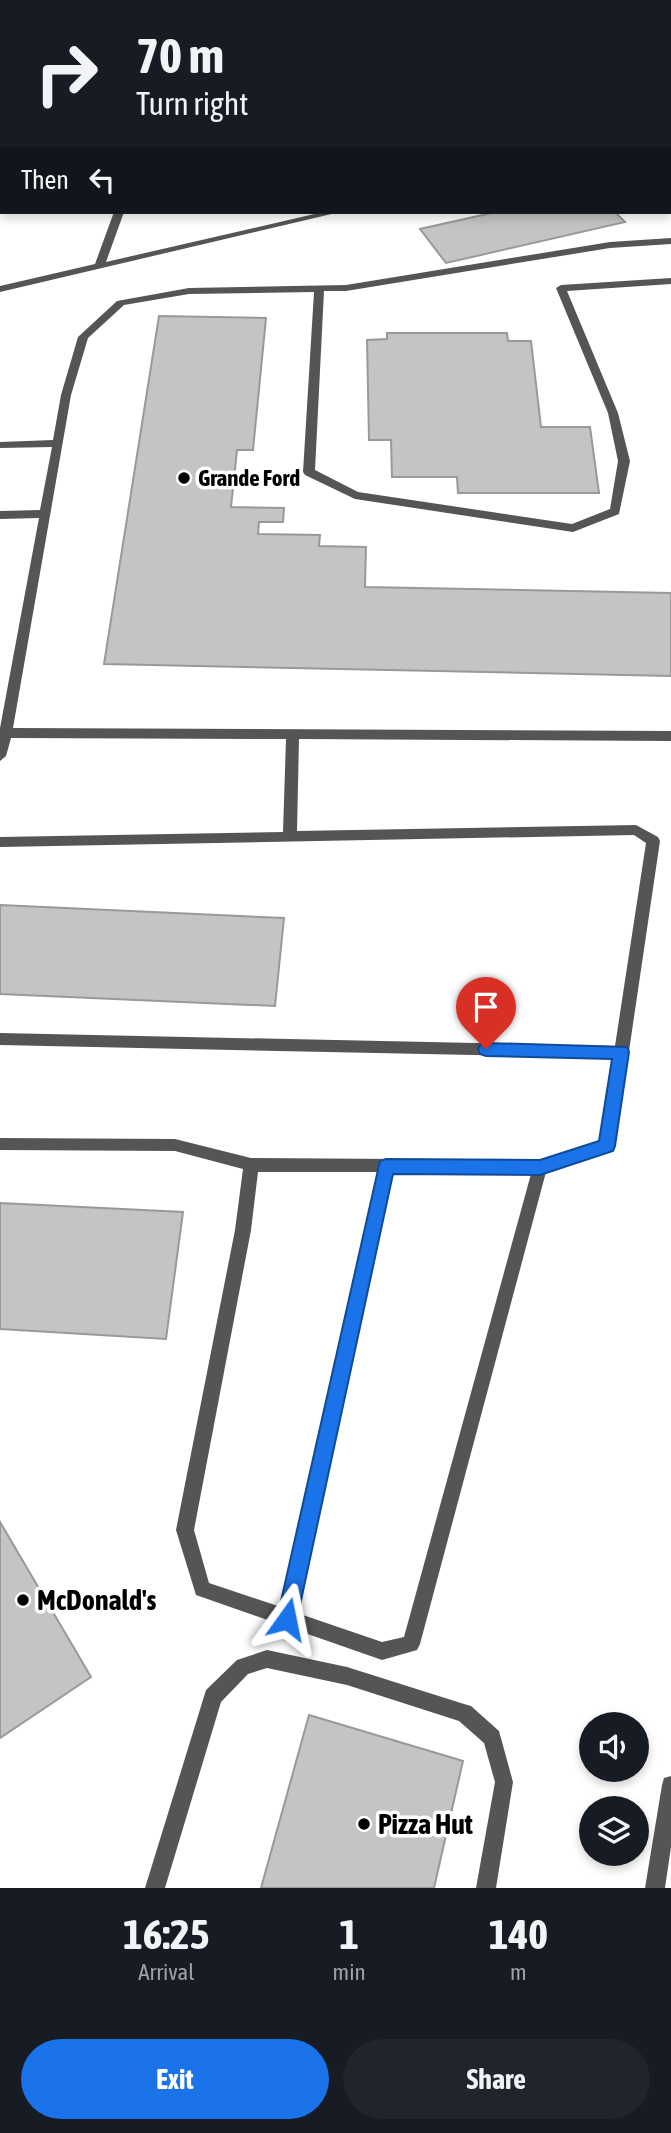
<!DOCTYPE html>
<style>
:root{--surface:#171b24;--page:#20242c;--text:#f1f3f6;--muted:#9ea1a6;--accent:#1a73e8}
body{margin:0;font-family:"Asap Condensed",sans-serif;background:var(--page);color:var(--text);height:100vh;display:flex;flex-direction:column;font-size:26px;white-space:nowrap}
*{box-sizing:border-box;margin:0}
p{font-size:23px;color:var(--muted)}
.icon{flex:none;width:38px;height:38px;fill:none;stroke:currentColor;stroke-width:2;stroke-linecap:round;stroke-linejoin:round}
.map{position:relative;height:1888px;overflow:hidden}
.sheet{display:flex;flex-direction:column;background:var(--surface);flex:1}
.sheet>*{flex:none}
.banner{position:absolute;left:0px;top:0px;width:672px;height:214px;box-shadow:0 4px 10px #0003;background:#171b24;color:var(--text);overflow:hidden}
.fabs{position:absolute;left:579px;top:1712px;display:grid;gap:14px}
.fabs a{display:grid;place-items:center;width:70px;height:70px;border-radius:50%;background:var(--surface);box-shadow:0 4px 10px #0003;font-size:35px}
.pin{position:absolute;display:grid;place-items:center;width:60px;height:60px;color:#fff;margin:-72px -30px;border-radius:50% 50% 50% 0;rotate:-45deg;box-shadow:0 0 7px #0007}
.pin .icon{rotate:45deg}
.me{position:absolute;width:77px;margin:-38px;rotate:12deg;stroke-linejoin:round;filter:drop-shadow(0 0 5px #0008)}
.turn{display:flex;align-items:center;gap:24px;height:147px;padding:0 21px;font-size:32px}
.turn .icon{width:91px;height:91px;stroke-width:2.5}
.turn b{display:block;font-size:49px;line-height:60px}
.then{display:flex;align-items:center;height:66px;padding:0 21px;background:#0003;gap:14px;font-size:26px}
.eta{display:flex;justify-content:space-evenly;align-items:center;height:119px;text-align:center}
.eta b{font-size:42px;font-weight:700;line-height:49px}
.primary-button{display:flex;gap:14px;margin-top:auto;padding:14px 21px}
.primary-button a{flex:1;height:80px;border-radius:42px;background:var(--accent);color:#fff;font-size:28px;font-weight:700;line-height:80px;text-align:center}
.primary-button a+a{background:var(--page);color:var(--text)}
.map>svg:first-child{display:block}
</style>
<div class="map">
<svg width="671" height="1888" viewBox="0 0 671 1888">
<rect width="100%" height="100%" fill="#fff"/>
<g fill="#c4c4c4" stroke="#999" stroke-width="2">
<polygon points="496,212 615,212 625,222 446,263 420,229"/>
<polygon points="159,316 266,318 253,450 237,450 231,507 284,508 283,522 259,522 258,534 320,535 319,546 366,547 365,587 671,593 671,676 104,664"/>
<polygon points="387,333 507,333 508,341 531,341 541,427 590,427 599,493 458,493 457,477 392,477 391,440 369,440 367,340 387,339"/>
<polygon points="0,905 284,918 275,1006 0,994"/>
<polygon points="0,1203 183,1212 166,1339 0,1329"/>
<polygon points="0,1522 91,1677 0,1738"/>
<polygon points="309,1715 463,1761 434,1888 261,1888"/>
</g>
<g fill="none" stroke-linecap="round" stroke-linejoin="round">
<g fill="#555" fill-rule="evenodd">
<polygon points="107,0 115,0 106,2"/>
<polygon points="405,0 435,0 437,2 406,2"/>
<polygon points="522,0 530,0 521,2"/>
<polygon points="640,0 648,0 639,2"/>
<polygon points="114,212 124,212 106,262 323,212 340,212 0,292 0,286 95,264"/>
<path d="M671,238V244L610,248L346,291H324L315,470L358,492L572,524L610,509L618,461L608,413L556,288L561,285L671,278V284L567,291L618,413L630,461L619,514L573,532L355,499L305,475L303,472L314,292L189,294L124,305L88,338L71,395L13,728L671,731V741L299,739L297,831L636,825L658,837L660,841L615,1146L612,1151L546,1172L420,1644L417,1650L382,1660L196,1595L176,1530L235,1230L243,1169L175,1151L0,1150V1138L175,1139L251,1158L540,1160L600,1142L613,1058L0,1045V1033L615,1046L646,843L634,835L0,847V837L283,832L286,739L11,738L6,756L0,761V728L39,518L0,519V511L40,510L52,447L0,448V442L53,440L61,395L78,337L117,301L189,288L346,285L610,242ZM258,1172H377L281,1607L209,1583L194,1530L251,1230ZM392,1173L531,1174L404,1637L382,1642L297,1613Z"/>
<polygon points="267,1650 347,1667 464,1704 471,1706 499,1731 513,1782 496,1888 476,1888 495,1782 484,1743 459,1721 347,1685 267,1668 248,1674 221,1702 165,1888 145,1888 206,1690 237,1660"/>
</g>
<polygon fill="#555" fill-rule="evenodd" points="671,1776 671,1847 665,1888 645,1888 662,1785 664,1778"/>
</g>
<polygon fill="#1a73e8" stroke="#114b97" stroke-width="2" points="486,1043 627,1047 629,1052 615,1146 613,1151 540,1175 393,1174 297,1619 294,1626 287,1629 280,1626 277,1619 380,1161 386,1159 540,1160 599,1141 612,1059 486,1056 480,1054 478,1049 480,1045"/>
<g fill="#000" stroke="#fff" stroke-width="2.5">
<circle cx="184" cy="478" r="7"/>
<circle cx="23" cy="1600" r="7"/>
<circle cx="364" cy="1824" r="7"/>
</g>
<g text-anchor="middle" dominant-baseline="central" stroke-width="7" stroke-linejoin="round" paint-order="stroke">
<g font-size="23" font-weight="bold" fill="#000" stroke="#fff" text-anchor="start">
<text x="198" y="478">Grande Ford</text>
</g>
<g font-size="28" font-weight="bold" fill="#000" stroke="#fff" text-anchor="start">
<text x="37" y="1600">McDonald's</text>
<text x="378" y="1824">Pizza Hut</text>
</g>
</g>
</svg>
<div class="fabs">
<a><svg class="icon" aria-label="sound" viewBox="0 0 24 24"><path d="M4 9h4l5-4v14l-5-4H4zM17 9q2 3 0 6"/></svg></a>
<a><svg class="icon" aria-label="layers" viewBox="0 0 24 24"><path d="M12 4l9 5-9 5-9-5zM3 14l9 5 9-5"/></svg></a>
</div>
<div class="pin" style="left:486px;top:1049px;background:#d93025"><svg class="icon" aria-label="arrive" viewBox="0 0 24 24"><path d="M6 21V4h12l-3 4 3 4H6"/></svg></div>
<svg class="me" style="left:287px;top:1619px" viewBox="-20 -20 40 40"><path d="M0-17L14 15 0 8-14 15z" fill="#1a73e8" stroke="#fff" stroke-width="4"/></svg>
<div class="banner">
<div class="turn"><svg class="icon" aria-label="right" viewBox="0 0 24 24"><path d="M7 20v-9h11M14 6l5 5-5 5"/></svg><div><b>70 m</b>Turn right</div></div>
<div class="then">Then<svg class="icon" aria-label="left" viewBox="0 0 24 24"><path d="M17 20v-9H6M10 6l-5 5 5 5"/></svg></div>
</div>
</div>
<section class="sheet">
<div class="eta">
<div><b>16:25</b><p>Arrival</p></div>
<div><b>1</b><p>min</p></div>
<div><b>140</b><p>m</p></div>
</div>
<div class="primary-button"><a>Exit</a><a>Share</a></div>
</section>
